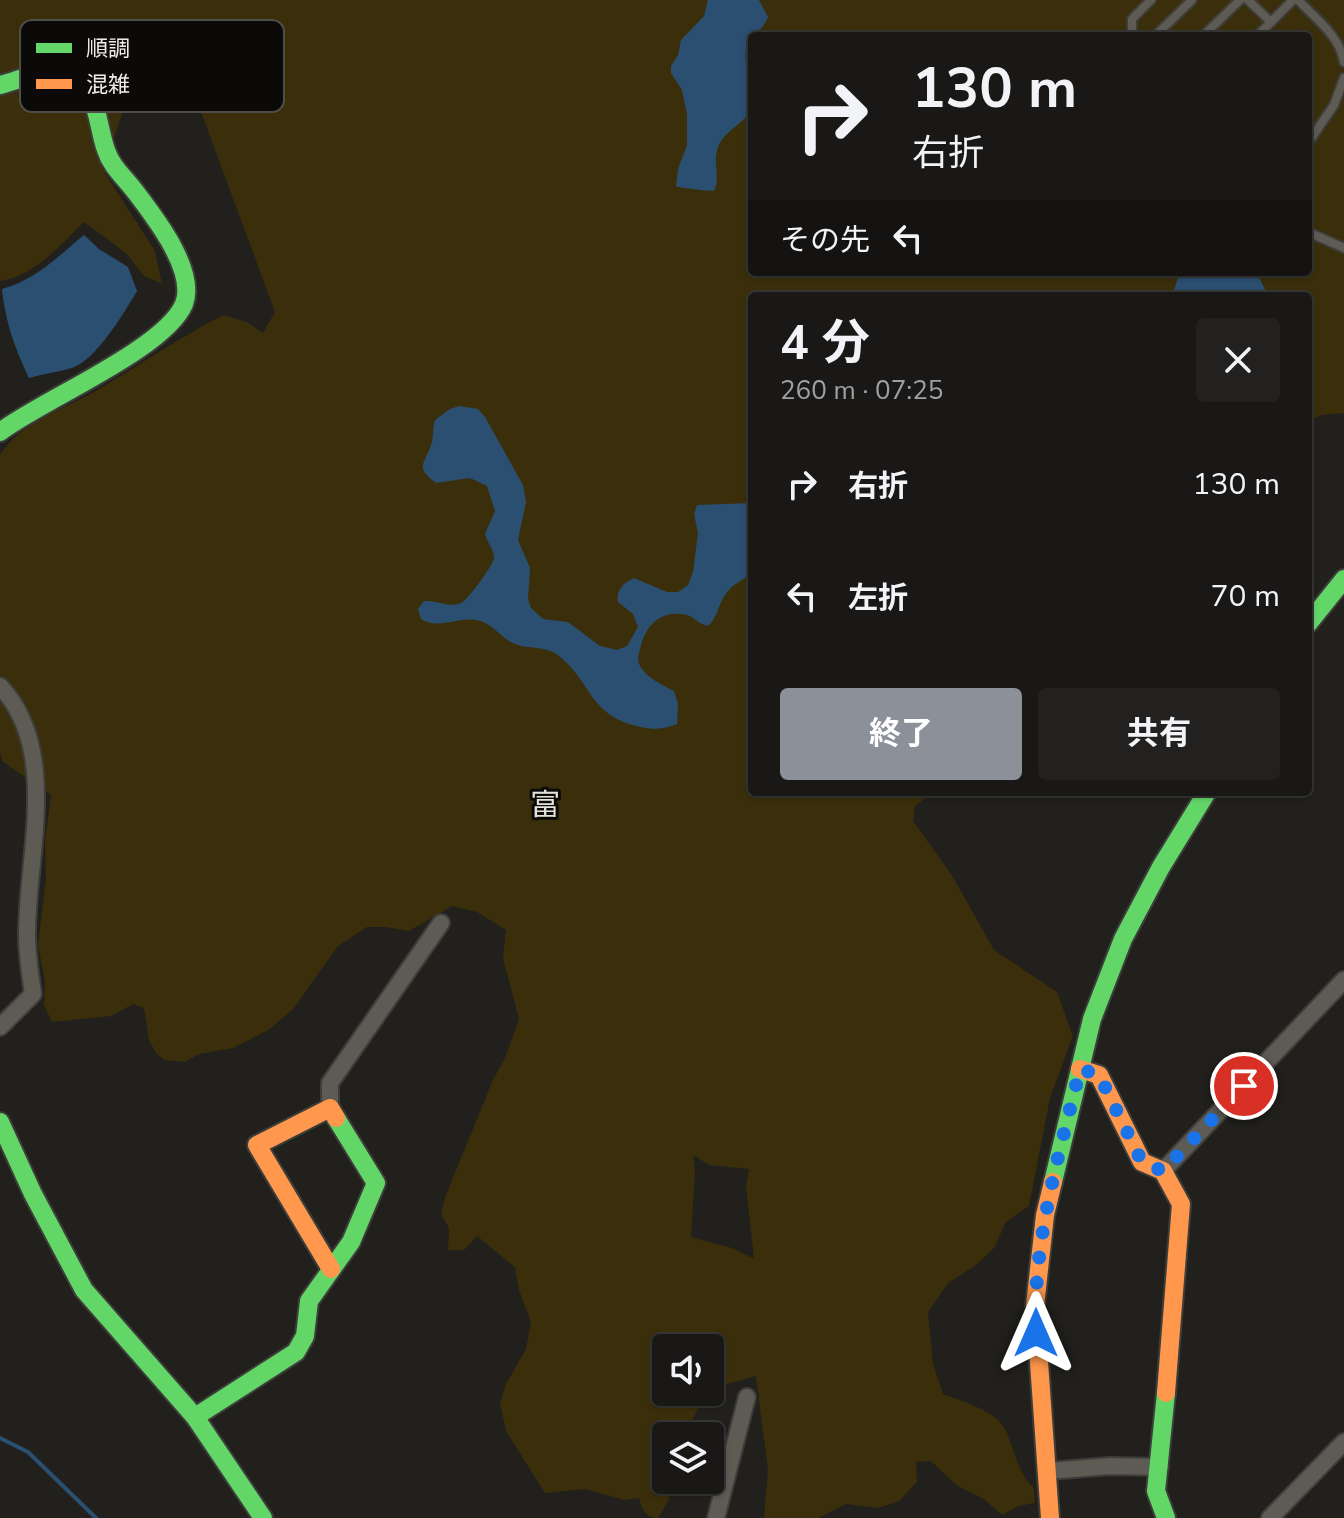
<!DOCTYPE html>
<html lang="ja">
<meta charset="utf-8">
<style>
:root{--surface:#191816;--page:#22211f;--text:#f1f3f6;--muted:#9fa0a1;--line:#373735;--accent:#8c9099}
body{margin:0;font-family:"Nunito Sans","Noto Sans JP",sans-serif;background:var(--page);color:var(--text);height:100vh;display:flex;flex-direction:column;font-size:30px;white-space:nowrap}
*{box-sizing:border-box;margin:0}
p{font-size:26px;color:var(--muted)}
.icon{flex:none;width:44px;height:44px;fill:none;stroke:currentColor;stroke-width:2;stroke-linecap:round;stroke-linejoin:round}
.map{position:relative;flex:1;overflow:hidden}
.panel{position:absolute;left:748px;top:292px;width:564px;height:504px;display:flex;flex-direction:column;background:var(--surface);border-radius:8px;box-shadow:0 2px 6px #0004,0 0 0 2px var(--line)}
.panel>*{flex:none}
.banner{position:absolute;left:748px;top:32px;width:564px;height:244px;border-radius:8px;box-shadow:0 2px 6px #0004,0 0 0 2px var(--line);background:#191816;color:var(--text);overflow:hidden}
.controls{position:absolute;left:652px;top:1334px;display:grid;gap:16px}
.controls a{display:grid;place-items:center;width:72px;height:72px;border-radius:8px;background:var(--surface);box-shadow:0 2px 6px #0004,0 0 0 2px var(--line);font-size:40px}
.pin{position:absolute;display:grid;place-items:center;width:68px;height:68px;color:#fff;margin:-34px;border:4px solid #fff;border-radius:50%;box-shadow:0 2px 8px #0007}
.me{position:absolute;width:88px;margin:-44px;rotate:0deg;stroke-linejoin:round;filter:drop-shadow(0 0 6px #0008)}
.turn{display:flex;align-items:center;gap:28px;height:168px;padding:0 32px;font-size:36px}
.turn .icon{width:104px;height:104px;stroke-width:2.5}
.turn b{display:block;font-size:56px;line-height:68px}
.then{display:flex;align-items:center;height:76px;padding:0 32px;background:#0003;gap:16px;font-size:30px}
.round{display:grid;place-items:center;flex:none;width:84px;height:84px;border-radius:8px;background:var(--page)}
.head{display:flex;align-items:center;justify-content:space-between;height:136px;padding:0 32px}
h1{font-size:48px;font-weight:700;line-height:60px}
.button{display:flex;gap:16px;margin-top:auto;padding:16px 32px}
.button a{flex:1;height:92px;border-radius:8px;background:var(--accent);color:#fff;font-size:32px;font-weight:700;line-height:92px;text-align:center}
.button a+a{background:var(--page);color:var(--text)}
ul{padding:0;list-style:none}
li{display:flex;align-items:center;gap:24px;height:112px;padding:0 32px}
li div{flex:1}
li b{display:block;font-size:30px}
li em{font-style:normal}
.map>svg:first-child{display:block}
</style>
<div class="map">
<svg width="1344" height="1518" viewBox="0 0 1344 1518">
<rect width="100%" height="100%" fill="#21201d"/>
<path fill="#3a2f0a" fill-rule="evenodd" d="M0,0H1344V413L1322,415L1308,421V296H752V792H934L915,806L913,821L953,877L994,950L1057,992L1073,1036L1050,1098L1029,1206L1006,1222L994,1248L976,1265L948,1283L928,1312L933,1364L943,1394C959,1400 988,1409 999,1421C1015,1440 1013,1469 1034,1488L1035,1503L1018,1506L1002,1515L984,1499L956,1485L931,1461L916,1462L917,1482L899,1501L878,1508L846,1504L818,1518H764L768,1470L756,1376L727,1384L710,1382V1348H666V1392H707L684,1436H666V1480H672L669,1499L658,1518C645,1518 642,1508 639,1498L624,1500L585,1489L545,1493L506,1431L500,1403L506,1384L526,1349L531,1322L519,1290L515,1267L477,1236L464,1250H448L449,1228L441,1214L446,1195L493,1080L505,1058L519,1019L503,958L506,930L477,912L452,906L409,931L386,927H367L338,946L294,1008L270,1029L233,1048L199,1054L185,1062L165,1060L156,1053L149,1040L144,1008L133,1004L111,1016L52,1022L44,1005L45,982L38,945L46,879L45,840L51,795L2,761L0,751V455C22,420 68,408 101,388C142,363 181,337 223,315L247,322L263,333L275,312L176,44C131,64 116,130 105,173L155,251L162,284L144,276L126,253L84,222C62,244 33,277 0,281ZM752,36H1308V272H752ZM693,1155L709,1165L749,1169L746,1186L754,1259L732,1248L691,1237L695,1170Z"/>
<g fill="#2b4f71">
<path d="M708,0H759L768,17C763,30 752,35 747,47C742,61 751,71 752,84C753,93 752,101 752,110C743,124 724,131 718,147C712,162 721,178 714,191C708,191 679,188 676,186L678,169L687,145V114L682,90L671,73V66L678,55L681,40L704,16Z"/>
<path d="M84,235L99,249L128,267L137,291C124,313 96,360 72,368C58,372 43,374 29,378C15,349 5,321 2,289C37,279 57,257 84,235Z"/>
<polygon points="1180,272 1248,272 1260,279 1268,296 1172,296"/>
<path d="M459,406L478,409L485,417L523,485L526,502L518,540L530,568L528,599L531,608L543,619L568,622L600,646L617,650L627,646L638,627L633,614L618,602C616,589 624,583 634,578L667,592H678L688,585L693,572L698,533L694,514L697,505L752,503V573C742,581 732,584 725,595C718,605 717,619 708,626C697,624 693,614 681,614C659,612 646,626 641,646C639,652 637,658 639,664C645,677 662,685 674,691L678,704L677,724C666,729 652,730 641,727C588,716 593,683 559,656C547,646 531,649 518,645C501,640 494,623 476,620C457,617 439,630 421,619L418,609L424,601C436,600 450,608 461,603C467,601 494,564 494,558C494,549 487,543 485,534L495,511L487,486L470,478L436,483C417,468 422,467 430,448C434,440 432,429 435,420L450,409Z"/>
</g>
<g fill="none" stroke-linecap="round" stroke-linejoin="round">
<polyline stroke="#2b4f71" stroke-width="4" points="0,1438 28,1452 96,1518"/>
<defs>
<g id="lane">
<polyline points="1248,0 1271,22"/>
<path d="M1298,0C1315,18 1340,36 1344,62"/>
<polyline points="1132,36 1132,19 1151,0"/>
<polyline points="1155,36 1192,0"/>
<polyline points="1203,36 1240,0"/>
<polyline points="1257,36 1293,0"/>
<polyline points="1308,143 1334,105 1344,78"/>
<polyline points="1308,232 1344,248"/>
</g>
<g id="street">
<path d="M0,686C60,750 27,855 27,934C27,954 30,974 33,994L0,1027"/>
<polyline points="330,1108 330,1083 441,923"/>
<polyline points="1163,1171 1344,980"/>
<polyline points="1048,1471 1110,1466 1160,1467"/>
<polyline points="716,1518 747,1397"/>
<polyline points="1270,1518 1344,1442"/>
</g>
<g id="fast">
<path d="M0,85C20,80 52,64 71,74C98,88 97,125 106,150C111,166 124,177 134,190C153,215 197,270 184,304C165,349 44,399 0,432"/>
<polyline points="1308,624 1344,579"/>
<polyline points="0,1122 33,1194 84,1290 195,1417 263,1518"/>
<polyline points="1053,1182 1092,1019 1123,939 1161,867 1207,792"/>
<polyline points="195,1417 296,1352 305,1336 309,1301 351,1242 376,1183 336,1118"/>
<polyline points="1166,1518 1156,1491 1166,1393"/>
</g>
<g id="slow">
<polyline points="1080,1069 1099,1075 1142,1162 1163,1171 1181,1204 1166,1393"/>
<polyline points="331,1269 257,1145 330,1108 336,1118"/>
<polyline points="1050,1518 1035,1306 1045,1215 1053,1182"/>
</g>
</defs>
<use href="#lane" stroke="#3d3d3a" stroke-width="12"/>
<use href="#street" stroke="#3d3d3a" stroke-width="20"/>
<use href="#fast" stroke="#3d3d3a" stroke-width="22"/>
<use href="#slow" stroke="#3d3d3a" stroke-width="22"/>
<use href="#lane" stroke="#5d5b54" stroke-width="8"/>
<use href="#street" stroke="#5d5b54" stroke-width="16"/>
<use href="#fast" stroke="#63d668" stroke-width="18"/>
<use href="#slow" stroke="#ff974d" stroke-width="18"/>
</g>
<g fill="none" stroke-linecap="round" stroke-linejoin="round">
<path stroke="#1a73e8" stroke-width="14" stroke-dasharray="0 25.2" d="M1036,1333C1032,1243 1059,1156 1080,1069L1099,1075L1142,1162L1163,1171L1244,1086"/>
</g>
<g text-anchor="middle" dominant-baseline="central" stroke-width="6" stroke-linejoin="round" paint-order="stroke">
<g font-size="30" fill="#e5e2da" stroke="#0b0a08">
<text x="545" y="805">富</text>
</g>
</g>
<rect x="20" y="20" width="264" height="92" rx="12" fill="#0b0a08" stroke="#4f4e4b" stroke-width="2"/>
<rect x="36" y="43" width="36" height="10" fill="#63d668"/>
<rect x="36" y="79" width="36" height="10" fill="#ff974d"/>
<g font-size="22" fill="#eeece8">
<text x="86" y="56">順調</text>
<text x="86" y="92">混雑</text>
</g>
</svg>
<div class="controls">
<a><svg class="icon" aria-label="sound" viewBox="0 0 24 24"><path d="M4 9h4l5-4v14l-5-4H4zM17 9q2 3 0 6"/></svg></a>
<a><svg class="icon" aria-label="layers" viewBox="0 0 24 24"><path d="M12 4l9 5-9 5-9-5zM3 14l9 5 9-5"/></svg></a>
</div>
<div class="pin" style="left:1244px;top:1086px;background:#d93025"><svg class="icon" aria-label="arrive" viewBox="0 0 24 24"><path d="M6 21V4h12l-3 4 3 4H6"/></svg></div>
<svg class="me" style="left:1036px;top:1333px" viewBox="-20 -20 40 40"><path d="M0-17L14 15 0 8-14 15z" fill="#1a73e8" stroke="#fff" stroke-width="4"/></svg>
<div class="banner">
<div class="turn"><svg class="icon" aria-label="right" viewBox="0 0 24 24"><path d="M7 20v-9h11M14 6l5 5-5 5"/></svg><div><b>130 m</b>右折</div></div>
<div class="then">その先<svg class="icon" aria-label="left" viewBox="0 0 24 24"><path d="M17 20v-9H6M10 6l-5 5 5 5"/></svg></div>
</div>
<section class="panel">
<div class="head"><div><h1>4 分</h1><p>260 m · 07:25</p></div><a class="round"><svg class="icon" aria-label="close" viewBox="0 0 24 24"><path d="M6 6l12 12M18 6L6 18"/></svg></a></div>
<ul>
<li><svg class="icon" aria-label="right" viewBox="0 0 24 24"><path d="M7 20v-9h11M14 6l5 5-5 5"/></svg><div><b>右折</b></div><em>130 m</em></li>
<li><svg class="icon" aria-label="left" viewBox="0 0 24 24"><path d="M17 20v-9H6M10 6l-5 5 5 5"/></svg><div><b>左折</b></div><em>70 m</em></li>
</ul>
<div class="button"><a>終了</a><a>共有</a></div>
</section>
</div>
